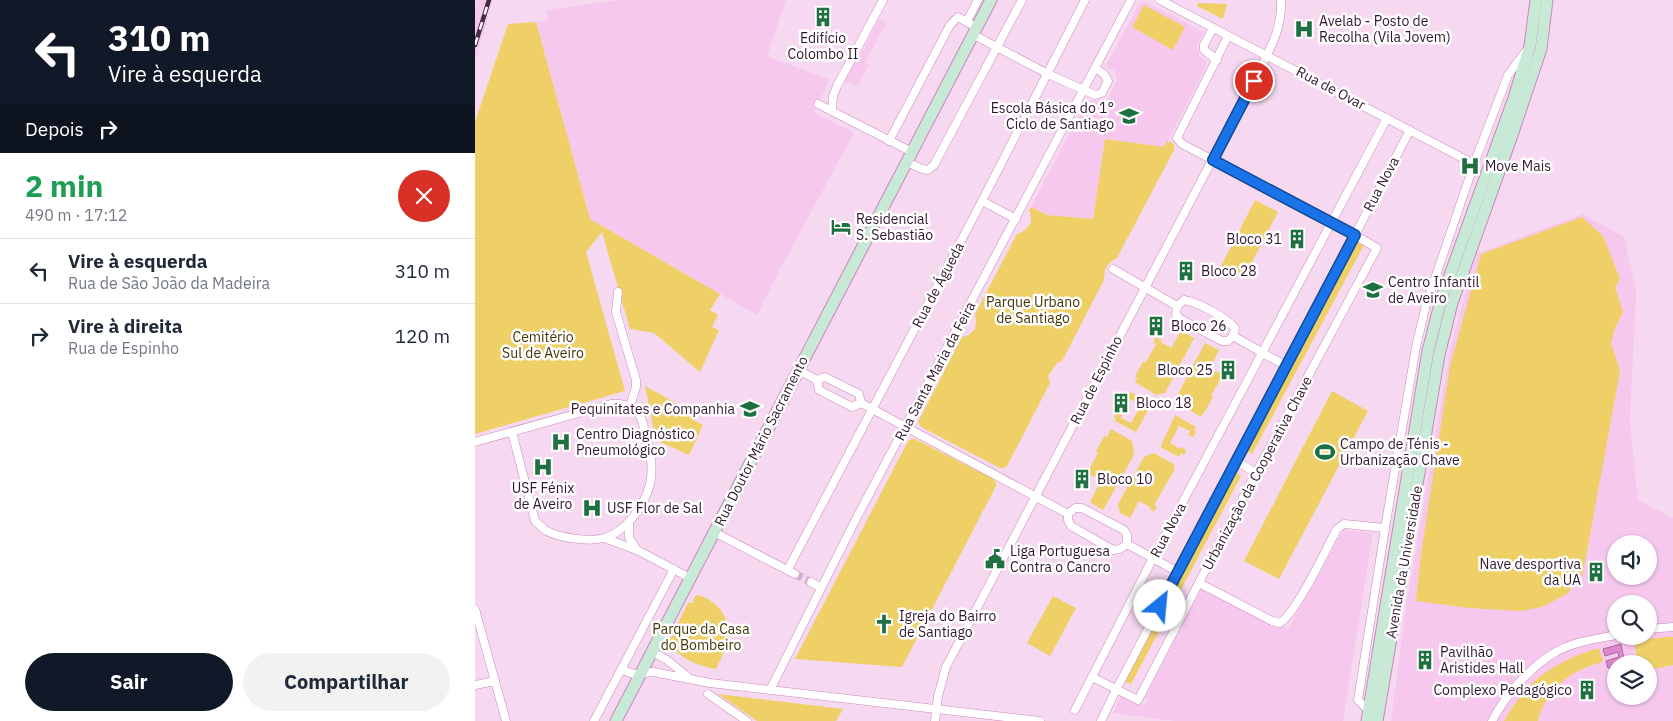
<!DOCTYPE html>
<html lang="pt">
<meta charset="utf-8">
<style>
:root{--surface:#fff;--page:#f2f2f3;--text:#1f2937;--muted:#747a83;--line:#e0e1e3;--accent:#111827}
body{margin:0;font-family:"IBM Plex Sans",sans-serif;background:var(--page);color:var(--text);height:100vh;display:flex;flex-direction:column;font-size:19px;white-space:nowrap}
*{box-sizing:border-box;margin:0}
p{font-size:16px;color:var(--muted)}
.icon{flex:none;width:28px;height:28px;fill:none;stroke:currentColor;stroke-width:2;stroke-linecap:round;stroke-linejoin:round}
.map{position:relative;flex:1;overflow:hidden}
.details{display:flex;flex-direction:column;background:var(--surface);width:475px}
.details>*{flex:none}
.top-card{background:#111827;color:#fff;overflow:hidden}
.buttons{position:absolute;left:1132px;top:535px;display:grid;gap:10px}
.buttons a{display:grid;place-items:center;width:50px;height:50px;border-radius:50%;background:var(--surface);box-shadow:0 1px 4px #0004;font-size:25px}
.pin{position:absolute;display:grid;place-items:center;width:42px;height:42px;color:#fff;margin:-21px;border:2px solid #fff;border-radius:50%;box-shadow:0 1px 5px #0007}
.me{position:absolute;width:55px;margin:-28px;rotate:28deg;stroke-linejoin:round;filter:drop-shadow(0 0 4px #0008)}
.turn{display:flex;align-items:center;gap:18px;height:105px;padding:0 25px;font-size:22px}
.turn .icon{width:65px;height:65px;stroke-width:2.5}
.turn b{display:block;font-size:35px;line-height:42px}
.then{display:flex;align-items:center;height:48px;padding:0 25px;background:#0003;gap:10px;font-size:19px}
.round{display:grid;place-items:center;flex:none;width:52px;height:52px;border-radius:26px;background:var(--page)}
.overview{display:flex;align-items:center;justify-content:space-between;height:85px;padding:0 25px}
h1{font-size:30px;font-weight:700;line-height:38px;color:#1e9e55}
.cta{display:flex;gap:10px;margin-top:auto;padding:10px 25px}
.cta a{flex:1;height:58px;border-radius:30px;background:var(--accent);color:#fff;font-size:20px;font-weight:700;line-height:58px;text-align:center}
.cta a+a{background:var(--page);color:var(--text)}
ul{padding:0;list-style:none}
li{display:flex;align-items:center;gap:15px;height:65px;padding:0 25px;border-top:1px solid var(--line)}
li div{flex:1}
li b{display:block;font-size:19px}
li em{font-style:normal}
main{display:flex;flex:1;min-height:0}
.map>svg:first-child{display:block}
</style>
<main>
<section class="details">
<div class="top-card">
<div class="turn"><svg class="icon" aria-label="left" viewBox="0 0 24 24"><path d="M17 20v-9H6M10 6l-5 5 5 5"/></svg><div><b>310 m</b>Vire à esquerda</div></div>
<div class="then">Depois<svg class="icon" aria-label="right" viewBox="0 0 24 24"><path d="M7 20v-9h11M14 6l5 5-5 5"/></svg></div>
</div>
<div class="overview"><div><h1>2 min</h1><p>490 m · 17:12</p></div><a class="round" style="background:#d93025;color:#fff"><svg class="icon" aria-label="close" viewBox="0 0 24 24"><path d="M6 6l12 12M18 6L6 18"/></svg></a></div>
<ul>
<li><svg class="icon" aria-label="left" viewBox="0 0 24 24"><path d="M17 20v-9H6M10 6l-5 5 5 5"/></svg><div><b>Vire à esquerda</b><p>Rua de São João da Madeira</p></div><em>310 m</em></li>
<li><svg class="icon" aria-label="right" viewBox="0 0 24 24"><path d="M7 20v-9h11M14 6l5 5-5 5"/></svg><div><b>Vire à direita</b><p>Rua de Espinho</p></div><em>120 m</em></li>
</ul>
<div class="cta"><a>Sair</a><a>Compartilhar</a></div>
</section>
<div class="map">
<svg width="1198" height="721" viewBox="0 0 1198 721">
<rect width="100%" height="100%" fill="#f6d9f0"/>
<g fill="#f7c8ed" fill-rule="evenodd">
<polygon points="2,0 18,0 0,62 0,9"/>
<polygon points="143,0 311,0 292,56 355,80 339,112 379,133 305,269 282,315 115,219 61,22 73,20 71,10"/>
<polygon points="666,1 669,1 729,32 722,46 725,56 731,61 731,66 689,148 630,140 618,219 572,215 556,207 612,100 632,101 642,80 640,71 633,68 631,65"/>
<polygon points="404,19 411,23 390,63 394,64 383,86 369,82 380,59 383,60"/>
<path d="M1108,214L1149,237L1161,292L1155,421L1163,500L1198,518V721H916L929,620L975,350L1001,254ZM1141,544H1174V576H1141ZM1141,604H1174V636H1141ZM1141,664H1174V696H1141Z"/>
<polygon points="868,530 898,533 868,721 700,721 638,713 646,695 670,705 673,701 670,697 728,586 813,629"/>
</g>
<g fill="#eed067">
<polygon points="723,3 752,4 748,19 722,6"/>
<polygon points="669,5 710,27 698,50 657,27"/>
<polygon points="61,22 115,219 245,294 235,310 243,315 237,327 244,330 225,372 179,333 155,329 127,232 111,252 150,391 0,434 0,122 33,24"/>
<path d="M630,139L689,147L692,141L699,144V150L642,258C631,264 630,267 629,280L587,361L582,363L573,376L575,383L532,466L528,468H525L446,427L443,422L487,337L494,335L500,329L501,320L500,314L542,234C554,230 559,222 554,210L556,207L572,215L618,219Z"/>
<polygon points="780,200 803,212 769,278 746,266"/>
<polygon points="1107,217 1128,236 1145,279 1140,287 1148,312 1140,328 1136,343 1145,371 1108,573 1092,594 1067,607 1046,611 994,608 941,601 946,554 975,366 1006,254"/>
<polygon points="882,241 889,245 777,454 770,450"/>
<polygon points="706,331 719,338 690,393 681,395 660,382 662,378 660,376 668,362 671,362 681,344 678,342 681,337 686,340 686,342 696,348"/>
<polygon points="730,343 744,350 735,368 744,373 746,371 751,374 748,379 746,378 736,396 738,397 729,413 728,413 726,417 706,405 702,396"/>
<polygon points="170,386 217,412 215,418 228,425 214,455 181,440"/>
<polygon points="857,391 893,411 804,579 769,561"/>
<polygon points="655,392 677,403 661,432 640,421 641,419 639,417 642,412 647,415 646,418 656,423 666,405 655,399 653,401 648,399 650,394 653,395"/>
<polygon points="700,415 721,427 719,430 721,432 718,437 713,434 715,431 704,426 695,443 705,449 706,447 711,450 709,455 706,453 704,457 687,448 686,446"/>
<polygon points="636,429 657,441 659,455 628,510 615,502 626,480 616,475 614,477 609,474 612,470 614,470 623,453 621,451 629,436 632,437"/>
<polygon points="437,439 440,439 519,479 521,483 521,486 427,667 320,659 433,441"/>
<polygon points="679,453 700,465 698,468 700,469 679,505 682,507 679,512 675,509 675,507 664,501 655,518 645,513 643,504 669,457"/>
<polygon points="759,471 766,476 656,684 649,681"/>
<path d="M221,595C229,596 237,601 242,606C261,625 252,648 241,669C220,665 207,659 193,643L213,603H217Z"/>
<polygon points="578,596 601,608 575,656 552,643"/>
<polygon points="1189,637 1198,637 1198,665 1174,670 1174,664 1163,664 1159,641"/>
<path d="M1124,648L1128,662C1096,670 1071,688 1063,721H1029C1052,680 1080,661 1124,648Z"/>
<polygon points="243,694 368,709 361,721 282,721"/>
</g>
<polygon fill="#dd88ce" stroke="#a9669e" points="1146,644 1150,664 1141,664 1141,667 1133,668 1131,661 1144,657 1143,652 1130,656 1128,649"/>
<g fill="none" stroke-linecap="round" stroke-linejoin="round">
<polyline stroke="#cfb2c9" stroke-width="8" stroke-dasharray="8 4" stroke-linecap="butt" points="320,574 336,582"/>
<defs>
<g id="street">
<polyline points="685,0 999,164"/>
<polyline points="492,21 503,0"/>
<polyline points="738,28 729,45 729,50 742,60"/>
<polyline points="497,34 573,74 620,95 627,93 633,81 629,74 620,68"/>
<polyline points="343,104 437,152"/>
<polyline points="357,111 358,96 362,86 408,0"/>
<polyline points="414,141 475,25 483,17 501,27"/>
<polyline points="432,162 447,169 453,170 459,165 547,0"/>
<polyline points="507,201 541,219"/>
<polyline points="638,269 702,306"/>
<polyline points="143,292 141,312 161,380 161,387 155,406"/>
<path d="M709,300C722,302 751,317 760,328L758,336L753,341H747L707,320L701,315L702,306Z"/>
<polyline points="758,336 811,366"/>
<polyline points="323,370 342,380 344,390 377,407 386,403"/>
<polyline points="342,380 350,377 384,394 386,403 593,514"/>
<path d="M0,442L136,404C150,403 161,407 167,420C172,441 180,463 175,484C169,506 151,532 129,538C114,542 85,538 72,531C68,529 64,524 60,521L37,432"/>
<polyline points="761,461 781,473"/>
<polygon points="600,508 607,508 649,530 652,535 652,544 645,549 638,550 596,526 593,520 593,514"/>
<polyline points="154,522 154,538 162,550"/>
<polyline points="239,532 320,574"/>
<polyline points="129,538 162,550 215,578"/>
<polyline points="652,544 703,572"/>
<polyline points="313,569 507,201 610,0"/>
<polyline points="336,582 346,588"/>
<path d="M724,583L797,621L805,623C822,612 851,549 862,529L869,524L910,528"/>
<polyline points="0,609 31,721"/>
<polyline points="1174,629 1198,627"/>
<polyline points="176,651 192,660 213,677"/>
<polyline points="147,670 159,674 178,672 235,683 565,721"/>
<polyline points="617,677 663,700 781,473 902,248 857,222 707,144 702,138 753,36"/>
<polyline points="0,685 20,681"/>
<polyline points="295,690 382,517 656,0"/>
<polyline points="233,694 272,721"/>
<polyline points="600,710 678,558 912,118"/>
<polyline points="893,710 883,700 910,528 941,347 951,305 999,164 1033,75 1051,51"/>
<polyline points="119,721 199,569"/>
<path d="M460,721L463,696L471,667L787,65C798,44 807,25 806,0"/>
<polyline points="626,721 641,690 935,130"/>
<path d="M1017,721C1030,696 1054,668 1079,653C1097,642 1121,639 1141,635"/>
</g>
<g id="secondary">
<polyline points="141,721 516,0"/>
<polyline points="892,721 953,351 966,300 1039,98 1055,46 1061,0"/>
<polyline points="902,721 964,355 977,303 1036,138 1066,49 1072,0"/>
</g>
</defs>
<use href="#street" stroke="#cb88be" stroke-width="9"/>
<use href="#secondary" stroke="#cb88be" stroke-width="13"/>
<use href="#street" stroke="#fff" stroke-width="8"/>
<use href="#secondary" stroke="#c7e9d5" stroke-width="11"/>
<defs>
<polyline id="rail" points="0,45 14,0"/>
</defs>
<use href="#rail" stroke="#462c42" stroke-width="4.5"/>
<use href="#rail" stroke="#fff" stroke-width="2.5" stroke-dasharray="8" stroke-linecap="butt"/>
</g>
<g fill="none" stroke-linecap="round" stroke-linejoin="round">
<defs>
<polyline id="route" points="685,606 880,235 738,160 779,81"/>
</defs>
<use href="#route" stroke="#114b97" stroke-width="12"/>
<use href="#route" stroke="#1a73e8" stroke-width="9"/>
</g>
<defs>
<symbol id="building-bare" viewBox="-9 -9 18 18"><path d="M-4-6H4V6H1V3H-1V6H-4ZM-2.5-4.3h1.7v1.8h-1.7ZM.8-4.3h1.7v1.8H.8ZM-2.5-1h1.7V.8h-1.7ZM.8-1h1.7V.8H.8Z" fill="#1e7041" stroke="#fff" stroke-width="2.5" paint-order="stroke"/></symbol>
<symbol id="hospital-bare" viewBox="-9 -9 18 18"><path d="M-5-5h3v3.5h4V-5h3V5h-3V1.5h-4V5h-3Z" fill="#1e7041" stroke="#fff" stroke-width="2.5" paint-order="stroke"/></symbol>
<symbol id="school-bare" viewBox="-9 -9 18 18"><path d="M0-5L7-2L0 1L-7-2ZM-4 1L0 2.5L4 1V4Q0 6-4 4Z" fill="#1e7041" stroke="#fff" stroke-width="2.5" paint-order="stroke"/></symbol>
<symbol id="hotel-bare" viewBox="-9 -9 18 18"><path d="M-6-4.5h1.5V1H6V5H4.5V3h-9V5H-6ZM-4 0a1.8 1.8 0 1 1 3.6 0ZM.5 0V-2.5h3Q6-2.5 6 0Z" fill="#1e7041" stroke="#fff" stroke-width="2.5" paint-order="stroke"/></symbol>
<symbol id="stadium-bare" viewBox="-9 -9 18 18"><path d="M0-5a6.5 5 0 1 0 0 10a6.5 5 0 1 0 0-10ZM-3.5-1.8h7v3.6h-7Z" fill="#1e7041" stroke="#fff" stroke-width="2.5" paint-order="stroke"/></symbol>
<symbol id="civic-bare" viewBox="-9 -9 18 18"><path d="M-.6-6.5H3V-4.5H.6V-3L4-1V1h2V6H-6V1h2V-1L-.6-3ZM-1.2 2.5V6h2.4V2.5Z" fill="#1e7041" stroke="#fff" stroke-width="2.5" paint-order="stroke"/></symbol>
<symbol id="church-bare" viewBox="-9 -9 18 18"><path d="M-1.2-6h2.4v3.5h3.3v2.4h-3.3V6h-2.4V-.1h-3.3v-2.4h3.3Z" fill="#1e7041" stroke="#fff" stroke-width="2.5" paint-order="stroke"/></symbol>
</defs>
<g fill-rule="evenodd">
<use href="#building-bare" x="334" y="3" width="28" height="28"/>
<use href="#hospital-bare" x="815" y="15" width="28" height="28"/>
<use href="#school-bare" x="640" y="102" width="28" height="28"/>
<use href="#hospital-bare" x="981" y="152" width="28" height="28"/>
<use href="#hotel-bare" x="352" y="213" width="28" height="28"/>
<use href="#building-bare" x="808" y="225" width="28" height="28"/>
<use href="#building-bare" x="697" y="257" width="28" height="28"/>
<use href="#school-bare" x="884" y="276" width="28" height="28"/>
<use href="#building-bare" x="667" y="312" width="28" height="28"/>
<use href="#building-bare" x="739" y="356" width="28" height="28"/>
<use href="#building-bare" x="632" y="389" width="28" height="28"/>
<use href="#school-bare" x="261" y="395" width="28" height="28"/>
<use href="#hospital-bare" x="72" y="428" width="28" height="28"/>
<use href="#stadium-bare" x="836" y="438" width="28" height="28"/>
<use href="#hospital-bare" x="54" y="453" width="28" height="28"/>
<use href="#building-bare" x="593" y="465" width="28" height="28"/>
<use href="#hospital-bare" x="103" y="494" width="28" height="28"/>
<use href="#civic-bare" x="506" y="545" width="28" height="28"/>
<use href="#building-bare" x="1107" y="558" width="28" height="28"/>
<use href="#church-bare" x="395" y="610" width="28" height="28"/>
<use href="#building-bare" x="936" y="646" width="28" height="28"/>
<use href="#building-bare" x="1098" y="676" width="28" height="28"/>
</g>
<g text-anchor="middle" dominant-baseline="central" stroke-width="5" stroke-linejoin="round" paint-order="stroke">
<g font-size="14" fill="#31172d" stroke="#fff" text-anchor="start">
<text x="844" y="21">Avelab - Posto de<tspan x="844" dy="16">Recolha (Vila Jovem)</tspan></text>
<text x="348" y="38" text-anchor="middle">Edifício<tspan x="348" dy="16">Colombo II</tspan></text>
<text x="639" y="108" text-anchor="end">Escola Básica do 1°<tspan x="639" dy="16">Ciclo de Santiago</tspan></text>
<text x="1010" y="166">Move Mais</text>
<text x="381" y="219">Residencial<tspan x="381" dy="16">S. Sebastião</tspan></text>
<text x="807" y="239" text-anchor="end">Bloco 31</text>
<text x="726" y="271">Bloco 28</text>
<text x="913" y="282">Centro Infantil<tspan x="913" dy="16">de Aveiro</tspan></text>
<text x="696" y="326">Bloco 26</text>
<text x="738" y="370" text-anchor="end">Bloco 25</text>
<text x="661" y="403">Bloco 18</text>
<text x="260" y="409" text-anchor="end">Pequinitates e Companhia</text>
<text x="101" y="434">Centro Diagnóstico<tspan x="101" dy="16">Pneumológico</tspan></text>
<text x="865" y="444">Campo de Ténis -<tspan x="865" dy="16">Urbanização Chave</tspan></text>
<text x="622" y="479">Bloco 10</text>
<text x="68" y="488" text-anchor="middle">USF Fénix<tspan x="68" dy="16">de Aveiro</tspan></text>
<text x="132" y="508">USF Flor de Sal</text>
<text x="535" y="551">Liga Portuguesa<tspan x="535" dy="16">Contra o Cancro</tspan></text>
<text x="1106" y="564" text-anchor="end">Nave desportiva<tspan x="1106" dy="16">da UA</tspan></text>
<text x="424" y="616">Igreja do Bairro<tspan x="424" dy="16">de Santiago</tspan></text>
<text x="965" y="652">Pavilhão<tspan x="965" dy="16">Aristides Hall</tspan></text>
<text x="1097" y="690" text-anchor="end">Complexo Pedagógico</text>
</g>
<g font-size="14" fill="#31172d" stroke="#fff">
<text transform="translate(856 88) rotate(28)">Rua de Ovar</text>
<text transform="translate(906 184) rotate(-62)">Rua Nova</text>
<text transform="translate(463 285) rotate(-62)">Rua de Águeda</text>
<text transform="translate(460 371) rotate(-62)">Rua Santa Maria da Feira</text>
<text transform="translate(621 380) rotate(-63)">Rua de Espinho</text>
<text transform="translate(286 441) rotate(-63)">Rua Doutor Mário Sacramento</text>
<text transform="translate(782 473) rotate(-62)">Urbanização da Cooperativa Chave</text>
<text transform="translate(693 530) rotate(-62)">Rua Nova</text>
<text transform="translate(929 562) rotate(-80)">Avenida da Universidade</text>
</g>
<g font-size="14" fill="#423603" stroke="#fff">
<text x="558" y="302">Parque Urbano<tspan x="558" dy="16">de Santiago</tspan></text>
<text x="68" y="337">Cemitério<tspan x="68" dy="16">Sul de Aveiro</tspan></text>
<text x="226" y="629">Parque da Casa<tspan x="226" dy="16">do Bombeiro</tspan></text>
</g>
</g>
</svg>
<div class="buttons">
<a><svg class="icon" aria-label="sound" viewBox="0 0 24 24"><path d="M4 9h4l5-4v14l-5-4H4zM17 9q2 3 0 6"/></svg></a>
<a><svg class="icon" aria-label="search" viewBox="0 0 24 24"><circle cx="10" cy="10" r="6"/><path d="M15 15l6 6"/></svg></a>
<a><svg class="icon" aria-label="layers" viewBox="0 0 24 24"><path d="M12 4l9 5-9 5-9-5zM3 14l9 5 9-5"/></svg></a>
</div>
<div class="pin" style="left:779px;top:81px;background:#d93025"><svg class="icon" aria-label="arrive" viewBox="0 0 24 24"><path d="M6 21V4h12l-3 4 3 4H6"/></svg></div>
<svg class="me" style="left:685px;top:606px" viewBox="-20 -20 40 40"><circle r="19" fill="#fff"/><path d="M0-13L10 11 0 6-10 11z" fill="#1a73e8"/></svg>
</div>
</main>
